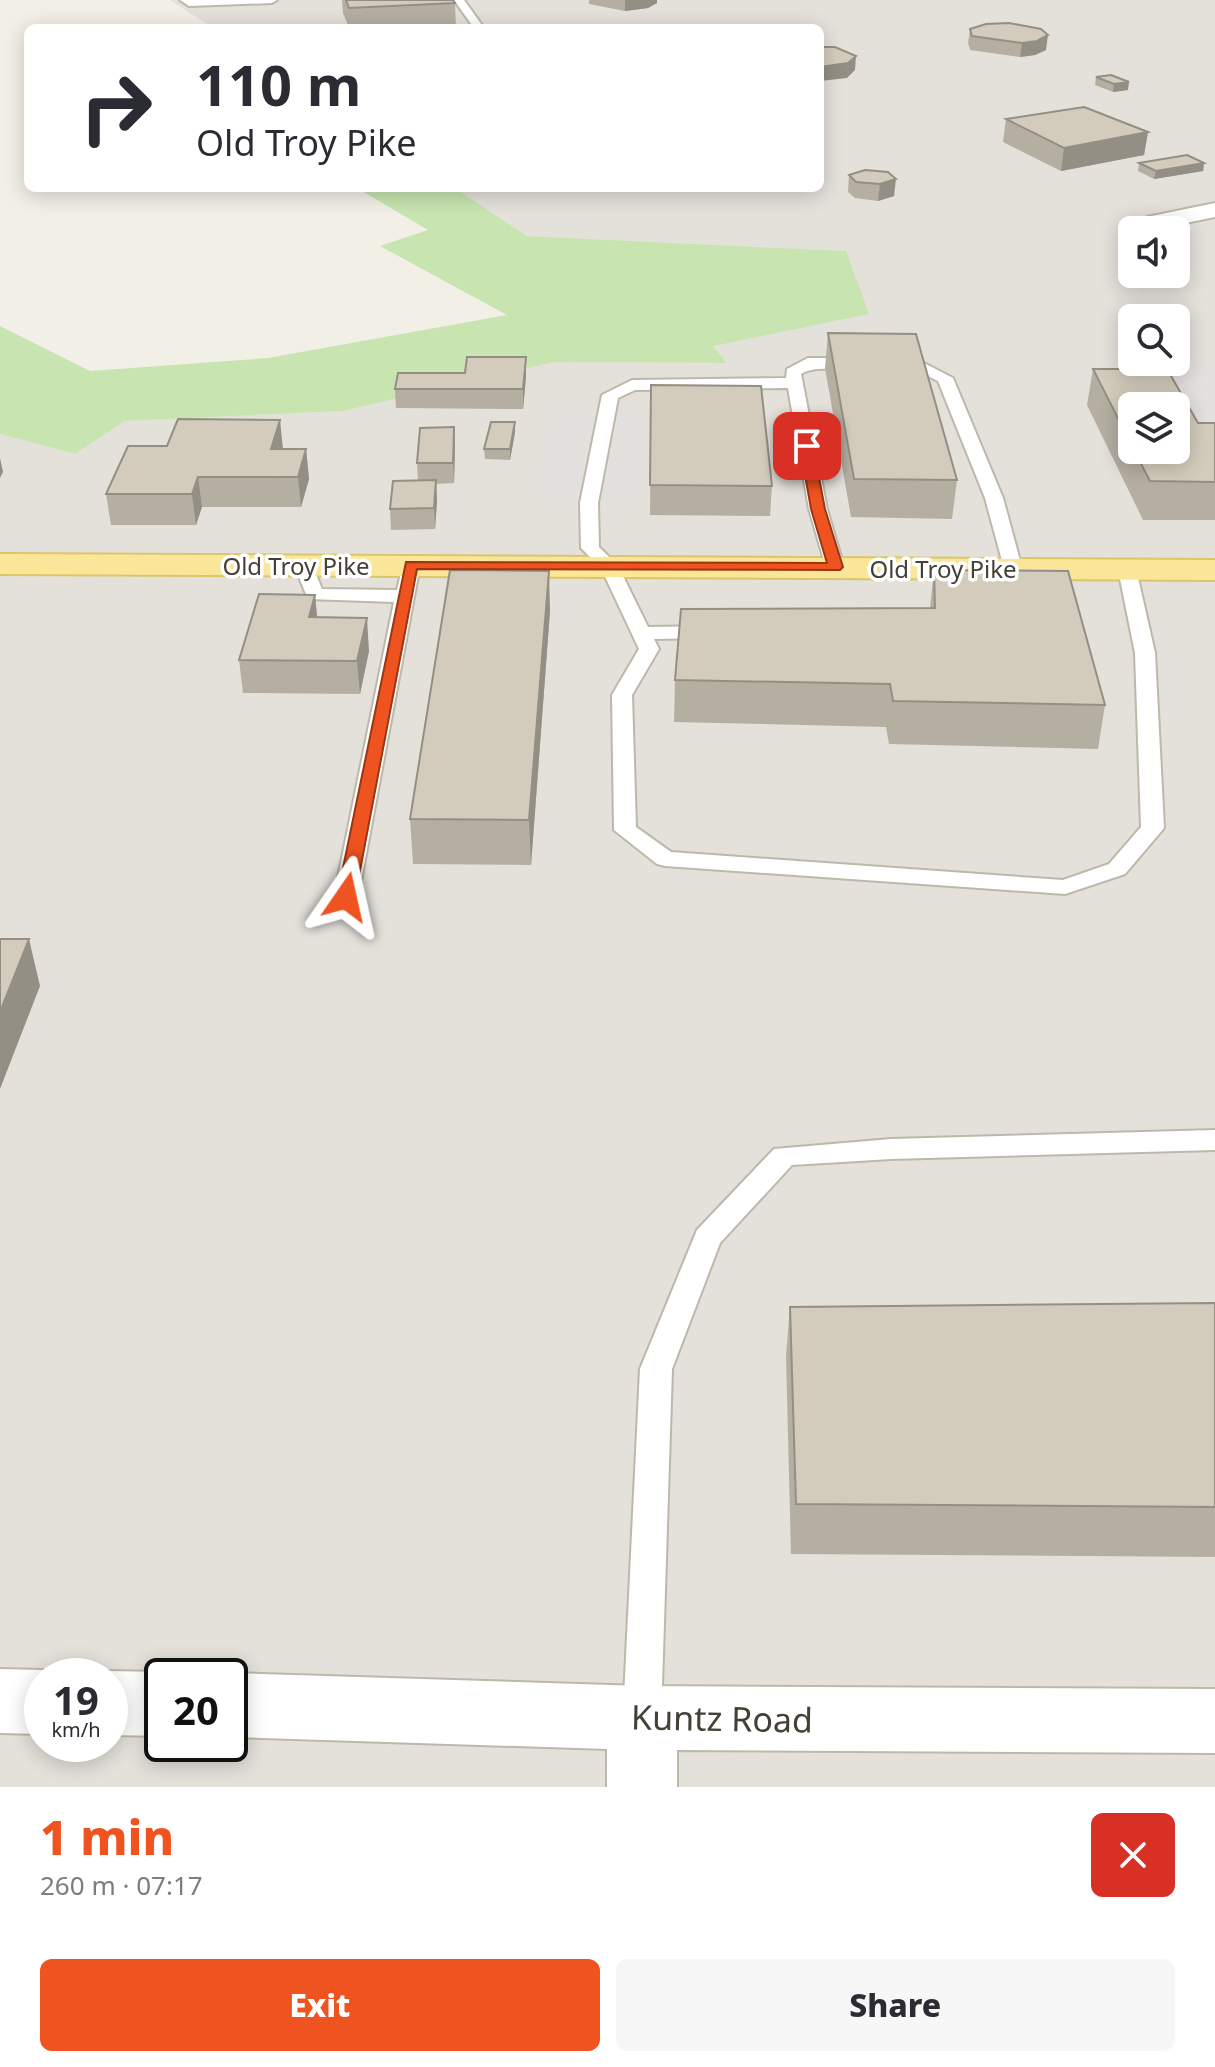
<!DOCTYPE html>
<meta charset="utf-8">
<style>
:root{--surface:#fff;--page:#f7f7f7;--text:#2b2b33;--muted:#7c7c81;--accent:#ee5320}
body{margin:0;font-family:"Noto Sans",sans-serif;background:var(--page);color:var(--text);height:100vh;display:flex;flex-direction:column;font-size:30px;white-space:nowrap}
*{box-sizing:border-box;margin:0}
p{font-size:26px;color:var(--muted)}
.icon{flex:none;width:44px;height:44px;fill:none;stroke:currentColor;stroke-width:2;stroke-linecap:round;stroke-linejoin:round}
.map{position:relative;height:1787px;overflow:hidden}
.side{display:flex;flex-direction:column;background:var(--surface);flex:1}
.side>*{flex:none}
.top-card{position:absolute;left:24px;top:24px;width:800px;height:168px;border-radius:12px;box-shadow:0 4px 20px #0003;background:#fff;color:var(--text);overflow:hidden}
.buttons{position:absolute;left:1118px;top:216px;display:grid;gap:16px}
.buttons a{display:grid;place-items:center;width:72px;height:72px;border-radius:12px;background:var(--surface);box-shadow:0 4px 20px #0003;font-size:40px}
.speed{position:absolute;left:24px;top:1658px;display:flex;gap:16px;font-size:40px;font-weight:700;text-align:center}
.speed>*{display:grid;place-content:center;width:104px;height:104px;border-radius:50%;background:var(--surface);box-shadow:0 4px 20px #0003;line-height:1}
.speed small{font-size:20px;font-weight:400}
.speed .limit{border:4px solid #111;border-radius:12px;background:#fff;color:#111}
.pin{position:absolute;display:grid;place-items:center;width:68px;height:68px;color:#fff;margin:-34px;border-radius:16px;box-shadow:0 4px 12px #0006}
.me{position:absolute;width:88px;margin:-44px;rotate:11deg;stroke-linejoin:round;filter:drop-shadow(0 0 6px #0008)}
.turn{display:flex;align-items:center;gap:28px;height:168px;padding:0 40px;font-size:36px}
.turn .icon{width:104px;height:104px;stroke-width:2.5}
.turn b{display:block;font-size:56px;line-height:68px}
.round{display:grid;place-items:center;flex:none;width:84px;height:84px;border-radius:12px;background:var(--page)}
.headline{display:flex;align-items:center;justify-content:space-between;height:136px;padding:0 40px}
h1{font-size:48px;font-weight:800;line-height:60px;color:var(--accent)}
.cta{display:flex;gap:16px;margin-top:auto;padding:16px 40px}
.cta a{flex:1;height:92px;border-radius:12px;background:var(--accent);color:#fff;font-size:32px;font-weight:800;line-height:92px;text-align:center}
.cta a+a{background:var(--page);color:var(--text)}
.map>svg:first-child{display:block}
</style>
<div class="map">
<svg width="1215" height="1787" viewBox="0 0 1215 1787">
<rect width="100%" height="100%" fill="#f2efe6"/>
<path fill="#e4e1db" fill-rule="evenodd" d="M170,0H1215V1787H0V434L75,454L125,421L343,411L554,362L725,363L712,346L845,251L527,236L455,188H820V28H213ZM1132,230H1176V274H1132ZM1132,318H1176V362H1132ZM1132,406H1176V450H1132ZM42,1676H110V1744H42ZM162,1676H230V1744H162Z"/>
<polygon fill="#c8e4b0" points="357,188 455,188 527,236 846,251 869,314 713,346 726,363 554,362 343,411 125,421 75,454 0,434 0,326 90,371 268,358 507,315 380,246 428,230"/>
<g fill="#e3e1de">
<polygon points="1203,366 1215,372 1215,446 1176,406 1157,401 1099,400 1073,369"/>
<polygon points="547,412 644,412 643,500 537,499"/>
</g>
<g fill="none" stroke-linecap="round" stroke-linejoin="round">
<defs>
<g id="lane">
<polygon points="180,0 277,0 272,3 189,6"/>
<polygon points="454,0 464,0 484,28 474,28"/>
<polygon points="893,357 924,363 953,378 1003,498 1022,568 1020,572 1006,572 1004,568 985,498 938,381 915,370 888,365 888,359"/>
<path d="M808,358H856L864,363C848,376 820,362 801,374L827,509L844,567L835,573L826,567L809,509L788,388L635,390L618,398L598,503L599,547L618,566L648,627L711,626L721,632L711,638L654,639L659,649L632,695L636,827L671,852L1063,880L1109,864L1141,827L1135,653L1118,569L1127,563L1136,569L1155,653L1164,828L1125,874L1065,894L665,866L657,864L614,830L612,695L639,649L601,568L581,548L580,503L602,395L632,380L786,378L787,369Z"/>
<polygon points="303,559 312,565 322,589 397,590 404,561 411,559 420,565 358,897 355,902 337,902 334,897 394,602 308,599 294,565"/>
<polygon points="1215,1130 1215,1150 891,1159 792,1165 720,1243 672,1369 661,1718 655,1730 642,1735 629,1730 623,1718 640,1369 697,1230 774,1149 891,1139"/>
</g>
<g id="street">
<polygon points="1215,203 1215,217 1156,229 1147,227 1144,222 1147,217"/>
<polygon points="0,1669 42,1670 56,1676 42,1676 42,1734 0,1733"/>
<polygon points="110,1671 162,1672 171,1676 162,1676 162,1736 110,1735 110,1676 98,1676"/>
<polygon points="230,1673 642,1686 1215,1689 1215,1753 677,1750 677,1787 607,1787 607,1749 230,1737 230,1676 223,1676"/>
</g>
<polygon id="primary" points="0,554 1215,560 1215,580 0,574"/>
</defs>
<use href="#lane" stroke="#bdb8a9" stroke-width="4"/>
<use href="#street" stroke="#bdb8a9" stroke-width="4"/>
<use href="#primary" stroke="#ddc569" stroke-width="4"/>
<use href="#lane" fill="#fff" fill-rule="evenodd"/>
<use href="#street" fill="#fff" fill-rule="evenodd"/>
<use href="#primary" fill="#f9e698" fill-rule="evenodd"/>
</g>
<g fill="#b5afa2" fill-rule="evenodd">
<polygon points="342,0 453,0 455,3 456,28 349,28 343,13"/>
<polygon points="589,0 657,0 657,3 648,8 625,11 589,4"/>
<polygon points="970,29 1046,50 1035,55 1020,57 970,50 968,43"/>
<polygon points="1096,77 1128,90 1113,92 1095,85"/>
<polygon points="1006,119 1148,132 1144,155 1061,171 1003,142"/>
<polygon points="1139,163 1204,163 1203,171 1154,179 1138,171"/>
<polygon points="865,170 894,196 878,201 855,198 848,192 849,175"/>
<polygon points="828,333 957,480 952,519 851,517 825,368"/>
<path d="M1093,369L1198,423H1215V520H1143L1087,405ZM1132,406L1176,450H1132Z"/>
<polygon points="526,377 523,409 396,408 395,389"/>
<polygon points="651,385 772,486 770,516 650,515"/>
<polygon points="515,422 515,432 510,460 485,459 484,449"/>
<polygon points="454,427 455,447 454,483 436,484 437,501 435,529 391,530 390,509 418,481 417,463"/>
<polygon points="283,449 306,449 309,479 301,507 202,507 196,525 111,525 106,494"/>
<polygon points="934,570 1105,705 1098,749 889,744 886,727 674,722 675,680 930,608"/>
<polygon points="315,595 317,618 369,651 360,694 243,693 239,660"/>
<polygon points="550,611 531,865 413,864 410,819"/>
<polygon points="1215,1303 1215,1557 791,1554 786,1356 790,1307"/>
</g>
<g fill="#948f84">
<polygon points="625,0 657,0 657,3 648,8 625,11"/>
<polygon points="1048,35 1046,50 1035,55 1020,57 1022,43"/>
<polygon points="856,56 855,70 847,78 820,81 820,67"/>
<polygon points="1129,82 1128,90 1113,92 1114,84"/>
<polygon points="1148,132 1144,155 1061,171 1064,148"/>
<polygon points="1204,163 1203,171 1154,179 1156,171"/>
<polygon points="896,179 894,196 878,201 880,184"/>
<polygon points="526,357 526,377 523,409 523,389"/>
<polygon points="280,420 283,449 274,479 271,449"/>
<polygon points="515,422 515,432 510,460 510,449"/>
<polygon points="454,427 455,447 454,483 453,463"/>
<polygon points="306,449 309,479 301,507 298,477"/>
<polygon points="0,458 3,472 0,478"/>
<polygon points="198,477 202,507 196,525 192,494"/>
<polygon points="436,480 437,501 435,529 434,508"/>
<polygon points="549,571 550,611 531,865 529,820"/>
<polygon points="315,595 318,627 309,617"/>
<polygon points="367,618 369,651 360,694 357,661"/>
<polygon points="29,939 40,986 0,1089 0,1012"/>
</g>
<g fill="#d3ccbc" stroke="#948f84" stroke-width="2">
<polygon points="346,0 453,0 455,3 349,8"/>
<polygon points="1009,23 1041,29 1048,35 1037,41 1022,43 972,36 970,29 986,24"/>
<polygon points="820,47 835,47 856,56 848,63 820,67"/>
<polygon points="1111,75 1129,82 1114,84 1096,77"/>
<polygon points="1084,107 1148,132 1064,148 1006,119"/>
<polygon points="1187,155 1204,163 1156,171 1139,163"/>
<polygon points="865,170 888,172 896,179 880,184 856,182 849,175"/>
<polygon points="828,333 916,334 957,480 854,479"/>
<polygon points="467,357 526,357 523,389 395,389 398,373 465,373"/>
<polygon points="1093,369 1167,369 1198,423 1215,423 1215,482 1150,481 1134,450 1176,450 1176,406 1132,406 1132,446"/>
<polygon points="651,385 761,386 772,486 650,485"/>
<polygon points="178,419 280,420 271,449 306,449 298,477 198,477 192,494 106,494 128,446 167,446"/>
<polygon points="491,422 515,422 510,449 484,449"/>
<polygon points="454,427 453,463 417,463 420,428"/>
<polygon points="436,480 434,508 390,509 393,481"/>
<polygon points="450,570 549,571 529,820 410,819"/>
<polygon points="934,570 1068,571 1105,705 893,701 890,684 675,680 681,609 935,608"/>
<polygon points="259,594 315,595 309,617 367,618 357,661 239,660"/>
<polygon points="0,939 29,939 0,1012"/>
<polygon points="1215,1303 1215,1507 796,1504 790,1307"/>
</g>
<polygon fill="#ee5320" stroke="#9b3615" stroke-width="2" points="807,442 813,446 825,509 843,567 840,570 417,569 355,897 346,902 339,901 337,897 406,562 827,563 811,509 800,446"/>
<g text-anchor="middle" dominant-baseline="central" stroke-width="7" stroke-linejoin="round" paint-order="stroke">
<g font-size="24" fill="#444035" stroke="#fff">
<text x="296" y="565">Old Troy Pike</text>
<text x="943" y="568">Old Troy Pike</text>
</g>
<g font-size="34" fill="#444035" stroke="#fff">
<text transform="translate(722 1718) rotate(1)">Kuntz Road</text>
</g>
</g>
</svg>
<div class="buttons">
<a><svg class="icon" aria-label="sound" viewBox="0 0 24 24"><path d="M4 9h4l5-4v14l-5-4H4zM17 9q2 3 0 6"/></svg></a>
<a><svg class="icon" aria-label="search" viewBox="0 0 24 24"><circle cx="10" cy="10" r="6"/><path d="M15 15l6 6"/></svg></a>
<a><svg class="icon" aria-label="layers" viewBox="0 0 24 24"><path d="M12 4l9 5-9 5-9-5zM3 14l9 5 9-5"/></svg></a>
</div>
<div class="speed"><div>19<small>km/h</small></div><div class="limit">20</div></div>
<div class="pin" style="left:807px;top:446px;background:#d93025"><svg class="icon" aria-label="arrive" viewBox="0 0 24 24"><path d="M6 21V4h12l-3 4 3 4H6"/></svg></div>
<svg class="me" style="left:346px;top:897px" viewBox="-20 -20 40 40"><path d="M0-17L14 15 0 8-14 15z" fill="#ee5320" stroke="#fff" stroke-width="4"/></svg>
<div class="top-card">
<div class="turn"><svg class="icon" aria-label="right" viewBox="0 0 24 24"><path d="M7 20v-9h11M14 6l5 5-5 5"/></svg><div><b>110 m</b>Old Troy Pike</div></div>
</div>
</div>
<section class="side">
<div class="headline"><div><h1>1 min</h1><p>260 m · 07:17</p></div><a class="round" style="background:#d93025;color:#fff"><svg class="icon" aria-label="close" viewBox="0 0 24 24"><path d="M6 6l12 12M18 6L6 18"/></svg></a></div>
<div class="cta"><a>Exit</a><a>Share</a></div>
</section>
